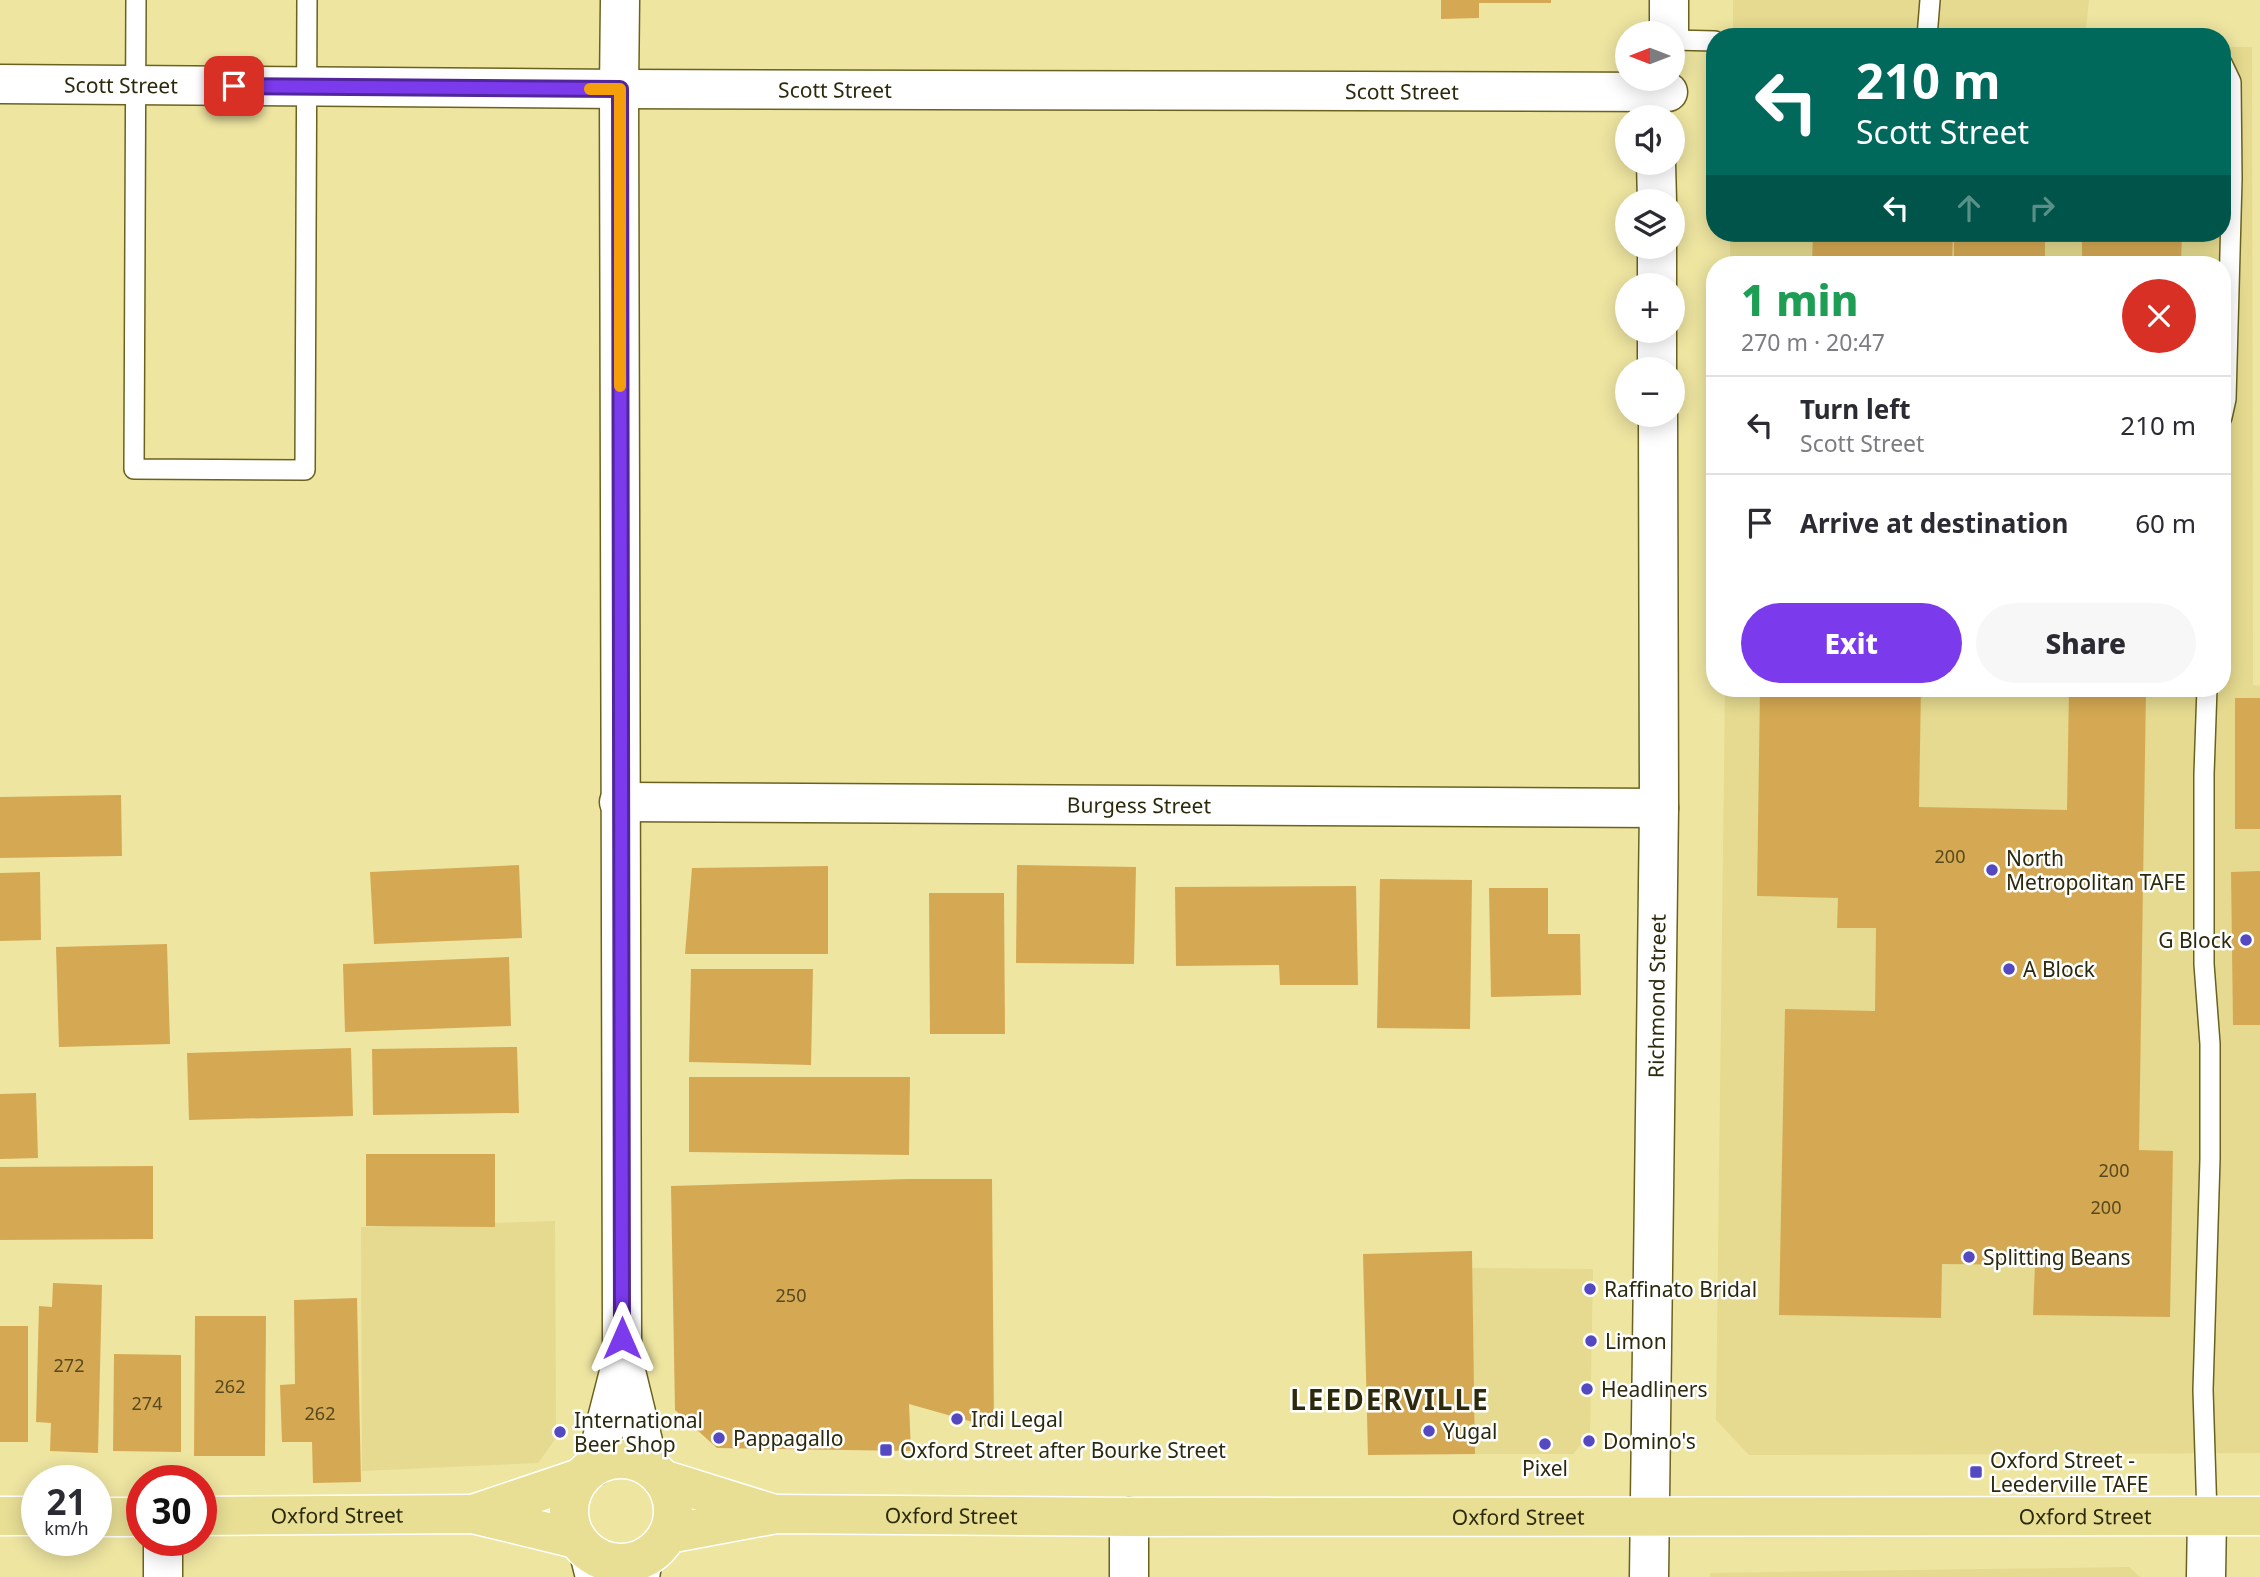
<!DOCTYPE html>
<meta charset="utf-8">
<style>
:root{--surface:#fff;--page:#f7f7f7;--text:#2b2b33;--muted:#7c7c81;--line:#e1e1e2;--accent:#7c3aed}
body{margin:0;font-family:"Noto Sans",sans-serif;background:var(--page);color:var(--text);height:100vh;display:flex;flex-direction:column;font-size:26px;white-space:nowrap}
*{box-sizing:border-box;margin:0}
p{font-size:23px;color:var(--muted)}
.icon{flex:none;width:38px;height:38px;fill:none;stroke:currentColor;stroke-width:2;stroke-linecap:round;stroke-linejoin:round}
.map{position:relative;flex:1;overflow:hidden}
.details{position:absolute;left:1706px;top:256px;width:525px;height:441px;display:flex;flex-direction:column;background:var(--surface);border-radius:28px;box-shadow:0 4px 18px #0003}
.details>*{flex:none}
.hud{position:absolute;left:1706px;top:28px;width:525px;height:214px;border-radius:28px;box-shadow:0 4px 18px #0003;background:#00695c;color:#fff;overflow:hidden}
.needle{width:46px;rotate:270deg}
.tools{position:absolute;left:1615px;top:21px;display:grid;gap:14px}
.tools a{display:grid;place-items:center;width:70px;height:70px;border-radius:50%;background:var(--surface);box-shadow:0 4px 18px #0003;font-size:35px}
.speed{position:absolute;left:21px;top:1465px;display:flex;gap:14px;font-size:35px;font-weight:700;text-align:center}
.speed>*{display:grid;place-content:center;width:91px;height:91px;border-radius:50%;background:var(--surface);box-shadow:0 4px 18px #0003;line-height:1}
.speed small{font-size:18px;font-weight:400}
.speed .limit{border:10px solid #d22;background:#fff;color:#111}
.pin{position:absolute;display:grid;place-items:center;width:60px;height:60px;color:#fff;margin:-30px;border-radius:14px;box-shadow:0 4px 10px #0006}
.me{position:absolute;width:77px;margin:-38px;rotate:0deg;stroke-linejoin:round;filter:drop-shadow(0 0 5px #0008)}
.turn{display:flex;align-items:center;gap:24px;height:147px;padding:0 35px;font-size:32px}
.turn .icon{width:91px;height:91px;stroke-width:2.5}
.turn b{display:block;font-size:49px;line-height:60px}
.lanes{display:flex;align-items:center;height:66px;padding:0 35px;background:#0003;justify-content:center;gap:35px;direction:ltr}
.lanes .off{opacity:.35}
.round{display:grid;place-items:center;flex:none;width:74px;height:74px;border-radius:37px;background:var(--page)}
.headline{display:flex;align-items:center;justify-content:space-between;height:119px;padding:0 35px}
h1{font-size:42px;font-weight:800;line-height:52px;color:#1e9e55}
.primary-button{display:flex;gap:14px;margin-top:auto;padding:14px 35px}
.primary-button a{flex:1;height:80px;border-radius:42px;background:var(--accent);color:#fff;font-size:28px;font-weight:800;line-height:80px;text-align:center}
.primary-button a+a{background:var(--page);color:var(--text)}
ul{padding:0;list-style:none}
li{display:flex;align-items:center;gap:21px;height:98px;padding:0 35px;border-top:2px solid var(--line)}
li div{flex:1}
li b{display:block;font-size:26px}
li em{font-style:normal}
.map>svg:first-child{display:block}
</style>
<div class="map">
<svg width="2260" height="1577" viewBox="0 0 2260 1577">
<rect width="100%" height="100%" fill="#eee5a1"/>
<g fill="#e5da8f">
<polygon points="1733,0 2089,0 2085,37 1733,37"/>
<polygon points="2223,47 2252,47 2253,685 2260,686 2260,1453 1749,1455 1716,1420 1725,688 2222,688 2222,264 1730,264 1730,233 2222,233"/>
<polygon points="555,1221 556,1438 538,1463 362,1471 361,1227"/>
<polygon points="1472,1268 1593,1269 1590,1434 1573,1454 1475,1454"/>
<polygon points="2129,1567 2140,1577 1710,1577 1710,1573"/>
</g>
<g fill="#d5a953">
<polygon points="1441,0 1551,0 1551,3 1479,3 1479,18 1441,19"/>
<polygon points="1813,233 1953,233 1952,264 1812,264"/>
<rect x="1954" y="233" width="91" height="31"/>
<polygon points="2082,233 2182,233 2181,264 2082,264"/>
<polygon points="1760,688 1921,688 1919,807 2067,810 2069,688 2146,688 2139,1150 2173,1151 2170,1317 2033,1315 2035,1265 1942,1264 1941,1318 1779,1315 1785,1009 1875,1011 1876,928 1837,928 1838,898 1757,896"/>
<rect x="2235" y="698" width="25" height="131"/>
<polygon points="121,795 122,856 0,858 0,797"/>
<polygon points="519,865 522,938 374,944 370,872"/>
<polygon points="1017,865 1136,867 1134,964 1016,963"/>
<polygon points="828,866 828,954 685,954 692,868"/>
<polygon points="2260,871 2260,1025 2233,1025 2231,872"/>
<polygon points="40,872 41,940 0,941 0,873"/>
<polygon points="1380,879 1472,880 1470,1029 1377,1028"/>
<polygon points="1356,886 1358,985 1280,985 1279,965 1176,966 1175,887"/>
<polygon points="1489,888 1548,888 1548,934 1580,934 1581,995 1491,997"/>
<polygon points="929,893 1004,893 1005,1034 930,1034"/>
<polygon points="167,944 170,1044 59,1047 56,947"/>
<polygon points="509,957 511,1026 345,1032 343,964"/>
<polygon points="691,969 813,969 811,1065 689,1062"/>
<polygon points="517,1047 519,1113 373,1115 372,1049"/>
<polygon points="351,1048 353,1116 189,1120 187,1053"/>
<polygon points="689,1077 910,1077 909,1155 689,1152"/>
<polygon points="36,1093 38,1158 0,1159 0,1094"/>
<polygon points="366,1154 495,1154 495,1227 366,1226"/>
<polygon points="153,1166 153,1239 0,1240 0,1167"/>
<polygon points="908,1179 992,1179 994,1428 909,1404 911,1451 717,1448 675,1410 671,1186"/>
<polygon points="1472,1251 1475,1454 1368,1455 1363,1254"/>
<polygon points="53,1283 102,1285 98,1453 50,1451 51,1423 36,1422 39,1306 52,1307"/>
<polygon points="357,1298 361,1482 313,1483 312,1442 282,1442 280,1385 295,1384 294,1300"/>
<polygon points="195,1316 266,1316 265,1456 194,1456"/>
<rect x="0" y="1326" width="28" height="116"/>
<polygon points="114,1354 181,1355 181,1452 113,1451"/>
</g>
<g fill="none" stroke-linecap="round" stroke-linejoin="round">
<defs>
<g id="service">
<polyline points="136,0 134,469 305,470 307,0"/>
<polyline points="1927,37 1930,0"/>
<polyline points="1673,40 1715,41"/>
<polyline points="2222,63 2231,82 2232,179 2226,399 2222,417"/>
<polyline points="2207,1516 2203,1390 2210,1159 2210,1044 2204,964 2204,774 2207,688"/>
</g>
<g id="minor">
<polyline points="1669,0 1669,33"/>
<path id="s1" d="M0,84L619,89L1668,92"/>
<polyline points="619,89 622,1338 623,1359 649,1466"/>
<polyline points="1656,163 1657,201"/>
<polyline points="1657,247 1657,285"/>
<polyline points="1657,331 1657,369"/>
<path id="s2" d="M619,802L1659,808"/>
<polyline points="595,1466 621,1364"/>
<polyline points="1129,1517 1129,1577"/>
<polyline points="589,1553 595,1577"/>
<polyline points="163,1577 163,1540"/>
<polyline points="640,1577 643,1559"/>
<path id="s3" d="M1649,1577L1659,808L1658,415"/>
<polyline points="2206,1577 2207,1516"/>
</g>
<polyline id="tertiary" points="619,89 620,0"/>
<g id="primary">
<circle cx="621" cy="1511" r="52"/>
<polyline points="662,1479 771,1513"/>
<polyline points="473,1514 580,1478"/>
<polyline points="0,1516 37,1516"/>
<path id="s4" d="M201,1516L473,1514L576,1539"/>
<polyline points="96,1517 142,1517"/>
<path id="s5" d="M668,1534L776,1514L1129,1517L2260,1516"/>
</g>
</defs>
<use href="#service" stroke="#6b621f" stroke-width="22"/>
<use href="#minor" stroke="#6b621f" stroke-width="41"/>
<use href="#tertiary" stroke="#6b621f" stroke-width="41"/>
<use href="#primary" stroke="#fff" stroke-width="41"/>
<use href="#service" stroke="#fff" stroke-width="19"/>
<use href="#minor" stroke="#fff" stroke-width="38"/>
<use href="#tertiary" stroke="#fff" stroke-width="38"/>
<use href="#primary" stroke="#e8df95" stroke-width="38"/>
</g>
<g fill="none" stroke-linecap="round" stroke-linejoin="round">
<defs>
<polyline id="route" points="234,86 620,89 622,1338"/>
</defs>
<use href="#route" stroke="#51269a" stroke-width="18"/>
<use href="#route" stroke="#7c3aed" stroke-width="12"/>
<polyline stroke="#f59e0b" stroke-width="12" points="590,89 620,89 620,386"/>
</g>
<g fill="#5549c1" stroke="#fff" stroke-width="2.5">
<circle cx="1992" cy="870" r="7"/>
<circle cx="2246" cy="940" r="7"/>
<circle cx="2009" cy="969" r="7"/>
<circle cx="1969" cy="1257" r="7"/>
<circle cx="1590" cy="1289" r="7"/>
<circle cx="1591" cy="1341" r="7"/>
<circle cx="1587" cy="1389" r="7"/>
<circle cx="957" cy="1419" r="7"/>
<circle cx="1429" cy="1431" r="7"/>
<circle cx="560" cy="1432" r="7"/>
<circle cx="719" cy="1438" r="7"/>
<circle cx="1589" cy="1441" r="7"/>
<circle cx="1545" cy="1444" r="7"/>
<rect x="879" y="1443" width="14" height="14" rx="3.5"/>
<rect x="1969" y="1465" width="14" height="14" rx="3.5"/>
</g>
<g text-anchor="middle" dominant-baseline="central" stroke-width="5" stroke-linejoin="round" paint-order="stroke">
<g font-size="18" fill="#56491e">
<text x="1950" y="856">200</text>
<text x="2114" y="1170">200</text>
<text x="2106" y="1207">200</text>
<text x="791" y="1295">250</text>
<text x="69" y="1365">272</text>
<text x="230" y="1386">262</text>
<text x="147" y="1403">274</text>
<text x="320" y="1413">262</text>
</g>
<g font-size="21" fill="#2c290d" stroke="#fff">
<text stroke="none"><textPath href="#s1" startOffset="121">Scott Street</textPath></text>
<text stroke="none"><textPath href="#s1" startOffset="835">Scott Street</textPath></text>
<text stroke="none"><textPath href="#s1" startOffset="1402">Scott Street</textPath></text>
<text stroke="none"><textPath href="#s2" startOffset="520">Burgess Street</textPath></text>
<text stroke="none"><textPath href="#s3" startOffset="581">Richmond Street</textPath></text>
<text stroke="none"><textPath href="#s4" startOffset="136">Oxford Street</textPath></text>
<text stroke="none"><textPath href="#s5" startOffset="285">Oxford Street</textPath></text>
<text stroke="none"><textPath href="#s5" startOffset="852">Oxford Street</textPath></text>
<text stroke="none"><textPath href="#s5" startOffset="1419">Oxford Street</textPath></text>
</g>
<g font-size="21" fill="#2c290d" stroke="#fff" text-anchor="start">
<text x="2006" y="858">North<tspan x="2006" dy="24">Metropolitan TAFE</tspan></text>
<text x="2232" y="940" text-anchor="end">G Block</text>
<text x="2023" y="969">A Block</text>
<text x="1983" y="1257">Splitting Beans</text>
<text x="1604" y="1289">Raffinato Bridal</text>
<text x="1605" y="1341">Limon</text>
<text x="1601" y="1389">Headliners</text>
<text x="971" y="1419">Irdi Legal</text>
<text x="574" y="1420">International<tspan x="574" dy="24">Beer Shop</tspan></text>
<text x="1443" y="1431">Yugal</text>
<text x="733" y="1438">Pappagallo</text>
<text x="1603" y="1441">Domino's</text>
<text x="900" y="1450">Oxford Street after Bourke Street</text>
<text x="1990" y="1460">Oxford Street -<tspan x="1990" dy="24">Leederville TAFE</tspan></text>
<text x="1545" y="1468" text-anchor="middle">Pixel</text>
</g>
<g font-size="28" font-weight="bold" letter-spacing="2" fill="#2c290d" stroke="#fff">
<text x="1390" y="1399">LEEDERVILLE</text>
</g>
</g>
</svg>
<div class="tools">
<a><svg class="needle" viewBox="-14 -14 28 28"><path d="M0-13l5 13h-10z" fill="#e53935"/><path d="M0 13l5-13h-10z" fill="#7c7c81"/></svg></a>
<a><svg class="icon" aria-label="sound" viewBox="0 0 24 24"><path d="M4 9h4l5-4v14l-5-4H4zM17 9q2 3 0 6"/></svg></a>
<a><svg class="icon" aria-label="layers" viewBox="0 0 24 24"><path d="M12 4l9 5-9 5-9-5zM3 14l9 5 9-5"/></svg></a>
<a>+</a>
<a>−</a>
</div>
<div class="speed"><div>21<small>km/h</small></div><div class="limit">30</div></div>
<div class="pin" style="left:234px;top:86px;background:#d93025"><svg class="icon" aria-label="arrive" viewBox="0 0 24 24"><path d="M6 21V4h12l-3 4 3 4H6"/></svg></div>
<svg class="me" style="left:622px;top:1338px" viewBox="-20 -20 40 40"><path d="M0-17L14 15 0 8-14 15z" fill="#7c3aed" stroke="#fff" stroke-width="4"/></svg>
<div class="hud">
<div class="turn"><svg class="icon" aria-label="left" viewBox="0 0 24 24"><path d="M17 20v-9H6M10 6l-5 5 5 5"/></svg><div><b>210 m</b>Scott Street</div></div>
<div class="lanes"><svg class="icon" aria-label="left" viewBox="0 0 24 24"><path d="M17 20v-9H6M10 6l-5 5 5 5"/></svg><svg class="icon off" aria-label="ahead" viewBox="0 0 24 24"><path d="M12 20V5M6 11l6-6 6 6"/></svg><svg class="icon off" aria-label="right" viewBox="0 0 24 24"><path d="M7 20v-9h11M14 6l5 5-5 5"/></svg></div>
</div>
<section class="details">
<div class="headline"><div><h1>1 min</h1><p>270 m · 20:47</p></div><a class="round" style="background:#d93025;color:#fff"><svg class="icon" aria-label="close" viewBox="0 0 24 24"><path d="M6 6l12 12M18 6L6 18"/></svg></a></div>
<ul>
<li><svg class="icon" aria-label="left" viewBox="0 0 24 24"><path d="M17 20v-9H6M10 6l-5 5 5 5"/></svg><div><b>Turn left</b><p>Scott Street</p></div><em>210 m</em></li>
<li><svg class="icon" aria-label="arrive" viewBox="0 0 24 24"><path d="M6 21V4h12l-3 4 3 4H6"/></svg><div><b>Arrive at destination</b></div><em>60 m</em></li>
</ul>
<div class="primary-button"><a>Exit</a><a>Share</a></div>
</section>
</div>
